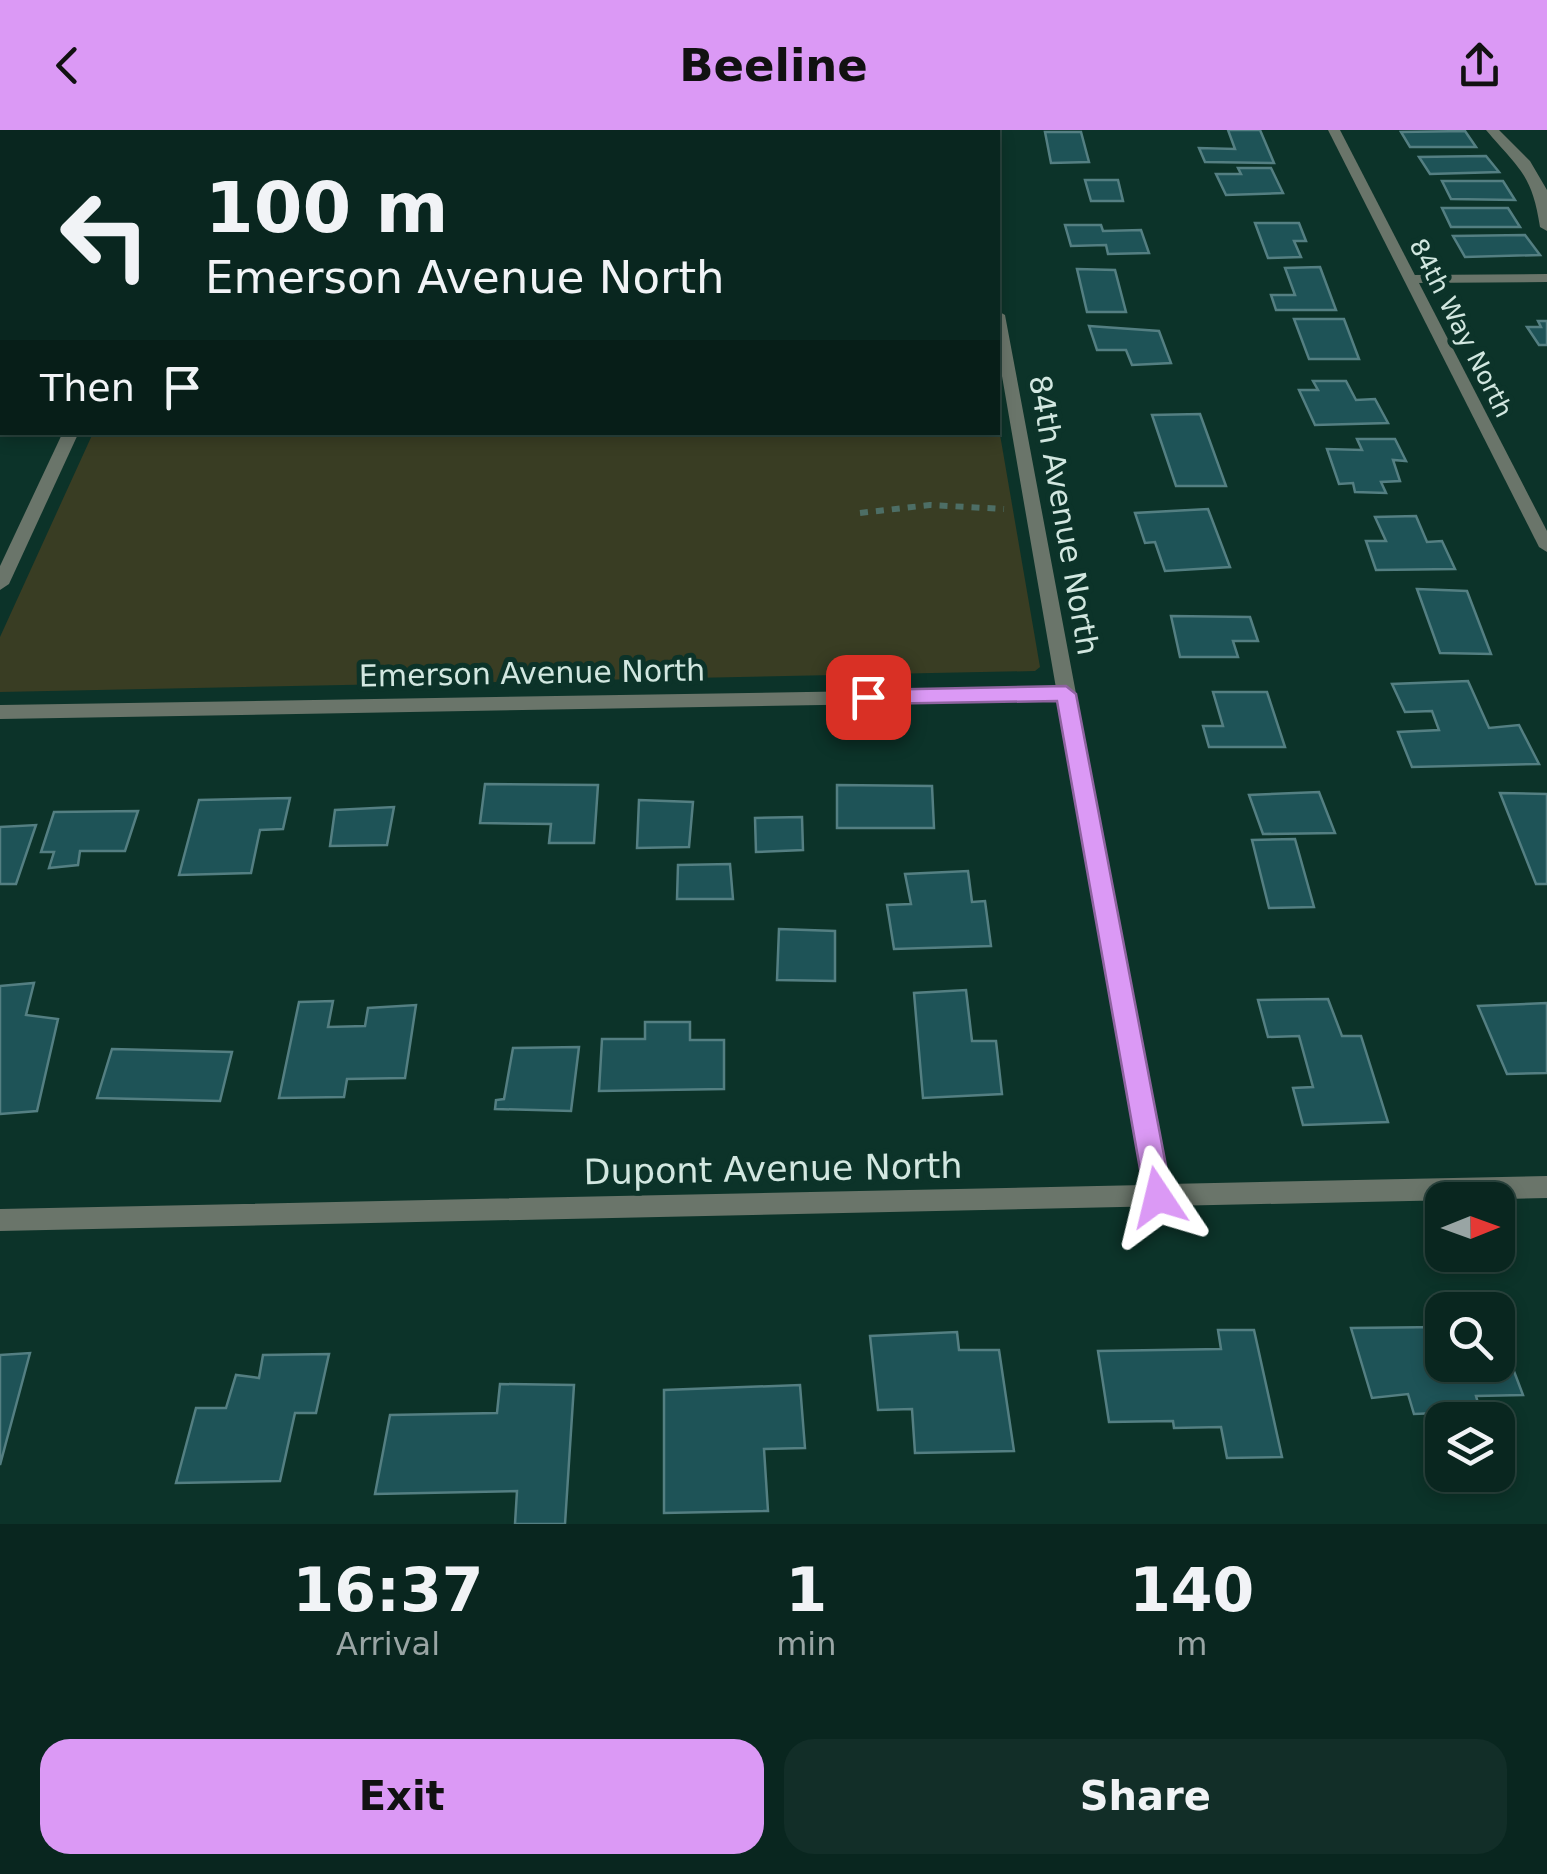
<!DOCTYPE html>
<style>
:root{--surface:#09261f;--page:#122e28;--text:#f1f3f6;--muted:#99a5a4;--line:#29433d;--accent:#db99f5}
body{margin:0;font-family:"DejaVu Sans",sans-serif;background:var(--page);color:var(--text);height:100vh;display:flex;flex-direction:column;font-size:38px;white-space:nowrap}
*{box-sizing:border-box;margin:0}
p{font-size:32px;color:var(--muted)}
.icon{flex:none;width:55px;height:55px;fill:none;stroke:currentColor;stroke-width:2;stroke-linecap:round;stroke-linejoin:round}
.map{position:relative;height:1394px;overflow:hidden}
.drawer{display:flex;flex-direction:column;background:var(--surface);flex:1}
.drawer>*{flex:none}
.guide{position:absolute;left:0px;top:0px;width:1000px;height:305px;box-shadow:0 5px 15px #0003,0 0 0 2px var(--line);background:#09261f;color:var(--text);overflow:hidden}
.needle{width:65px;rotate:89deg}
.fabs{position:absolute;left:1425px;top:1052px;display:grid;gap:20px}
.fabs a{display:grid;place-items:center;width:90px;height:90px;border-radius:20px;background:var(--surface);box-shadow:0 5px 15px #0003,0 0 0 2px var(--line);font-size:50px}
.pin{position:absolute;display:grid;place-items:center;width:85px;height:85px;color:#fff;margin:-42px;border-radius:20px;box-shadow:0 5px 15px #0006}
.me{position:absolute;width:110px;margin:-55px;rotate:350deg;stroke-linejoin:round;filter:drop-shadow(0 0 8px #0008)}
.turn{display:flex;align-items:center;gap:35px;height:210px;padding:0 40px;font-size:45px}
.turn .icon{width:130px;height:130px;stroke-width:2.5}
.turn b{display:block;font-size:70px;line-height:85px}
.then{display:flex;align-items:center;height:95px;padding:0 40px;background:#0003;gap:20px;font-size:38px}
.eta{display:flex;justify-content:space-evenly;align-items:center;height:170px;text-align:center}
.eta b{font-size:60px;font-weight:700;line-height:70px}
.button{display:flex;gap:20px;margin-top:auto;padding:20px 40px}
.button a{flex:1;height:115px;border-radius:30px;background:var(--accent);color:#111;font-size:40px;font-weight:700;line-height:115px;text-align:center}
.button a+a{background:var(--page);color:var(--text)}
header{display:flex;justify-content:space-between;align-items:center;height:130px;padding:0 40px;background:var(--accent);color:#111;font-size:45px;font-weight:700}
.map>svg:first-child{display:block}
</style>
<header><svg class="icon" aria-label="back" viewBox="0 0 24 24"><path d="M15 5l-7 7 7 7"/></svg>Beeline<svg class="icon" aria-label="share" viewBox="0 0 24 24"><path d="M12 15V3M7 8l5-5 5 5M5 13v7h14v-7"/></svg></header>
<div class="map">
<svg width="1547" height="1394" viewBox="0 0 1547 1394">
<rect width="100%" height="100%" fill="#0c3329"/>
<polygon fill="#393d23" points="998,293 1040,537 1035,541 0,562 0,507 93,303 998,302"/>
<g fill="#1e5357" stroke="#547f82" stroke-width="2.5">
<polygon points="1228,0 1260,0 1274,33 1205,32 1199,18 1235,19"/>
<polygon points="1465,1 1476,17 1410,17 1401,2"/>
<polygon points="1045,2 1081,2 1089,32 1051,33"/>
<polygon points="1486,26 1499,42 1430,44 1419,27"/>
<polygon points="1238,38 1271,38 1283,63 1226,65 1216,44 1241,44"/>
<polygon points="1085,50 1118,50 1123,71 1091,71"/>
<polygon points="1442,51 1503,51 1515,70 1451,69"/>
<polygon points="1442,78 1508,78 1520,97 1451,97"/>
<polygon points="1255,93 1299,93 1306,111 1294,111 1301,127 1268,128"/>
<polygon points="1065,95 1101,95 1103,101 1141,100 1149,123 1108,124 1106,115 1071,116"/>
<polygon points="1525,105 1540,125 1465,127 1453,106"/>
<polygon points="1320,137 1336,180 1276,180 1271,165 1295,165 1285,138"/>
<polygon points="1077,139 1115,140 1126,182 1087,182"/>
<polygon points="1294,189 1344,189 1359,229 1309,229"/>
<polygon points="1538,191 1547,191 1547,215 1539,215 1527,197 1541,197"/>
<polygon points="1089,196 1159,201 1171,233 1132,235 1126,220 1097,220"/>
<polygon points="1313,251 1346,251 1356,270 1375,269 1388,293 1315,295 1299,260 1318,260"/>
<polygon points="1200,284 1226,356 1176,356 1152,285"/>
<polygon points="1357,309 1395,309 1406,331 1393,330 1400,351 1381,352 1386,363 1355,362 1353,353 1339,354 1327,319 1362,320"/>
<polygon points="1208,379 1230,437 1165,441 1155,412 1145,413 1135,383"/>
<polygon points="1416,386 1427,412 1442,411 1455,439 1376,440 1366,411 1386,411 1375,387"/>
<polygon points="1417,459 1467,461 1491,524 1440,523"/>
<polygon points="1171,486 1250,487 1258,511 1233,511 1238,527 1180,527"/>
<polygon points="1468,551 1489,598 1519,595 1539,634 1412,637 1398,602 1439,600 1432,581 1405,582 1392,554"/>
<polygon points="1213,562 1267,562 1285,617 1209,617 1203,596 1223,596"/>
<polygon points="485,654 598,655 594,713 549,713 551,694 480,693"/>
<polygon points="837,655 932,656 934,698 837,698"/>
<polygon points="1319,662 1335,703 1263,704 1249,665"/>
<polygon points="1500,663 1547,664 1547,754 1536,754"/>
<polygon points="290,668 283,699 260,700 251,743 179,745 199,670"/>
<polygon points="639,670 693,672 689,717 637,718"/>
<polygon points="394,677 387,715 330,716 335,680"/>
<polygon points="138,681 125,721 80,721 78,735 49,738 54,722 41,722 54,682"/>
<polygon points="802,687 803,720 756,722 755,688"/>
<polygon points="36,695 16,754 0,754 0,697"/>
<polygon points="1295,709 1314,777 1269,778 1252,710"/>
<polygon points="730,734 733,769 677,769 678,735"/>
<polygon points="968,741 972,772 985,771 991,816 894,819 887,775 911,774 905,744"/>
<polygon points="779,799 835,801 835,851 777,850"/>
<polygon points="34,853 26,885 58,889 37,981 0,984 0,856"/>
<polygon points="966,860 972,911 996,911 1002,964 923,968 914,863"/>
<polygon points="1328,869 1342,906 1361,906 1388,992 1303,995 1293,958 1313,957 1299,906 1268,907 1258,870"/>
<polygon points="333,871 328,897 365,896 368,878 416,875 405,948 347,949 344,967 279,968 299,872"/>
<polygon points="1547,873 1547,943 1507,944 1478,876"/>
<polygon points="645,892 690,892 690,910 724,910 724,959 599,961 602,909 645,909"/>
<polygon points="579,917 571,981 495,979 496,970 504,969 513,918"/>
<polygon points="112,919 232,922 220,971 97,968"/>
<polygon points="1442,1197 1442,1235 1498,1235 1498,1199 1523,1265 1476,1266 1483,1290 1442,1290 1442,1296 1438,1283 1414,1284 1408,1264 1372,1268 1351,1198"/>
<polygon points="1218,1200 1254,1200 1282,1327 1227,1328 1221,1297 1174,1298 1173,1291 1109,1292 1098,1221 1221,1219"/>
<polygon points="957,1202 959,1220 999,1220 1014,1321 915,1323 912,1279 878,1280 870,1206"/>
<polygon points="30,1223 0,1335 0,1225"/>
<polygon points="329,1224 316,1283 295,1283 280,1351 176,1353 196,1278 226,1278 236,1245 259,1248 263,1225"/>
<polygon points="500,1254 574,1255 565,1394 515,1394 517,1361 375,1364 390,1285 497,1283"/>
<polygon points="800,1255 805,1318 764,1319 768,1381 664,1383 664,1260"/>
</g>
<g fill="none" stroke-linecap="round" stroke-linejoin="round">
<polyline stroke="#4d6e65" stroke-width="6" stroke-dasharray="8 8" stroke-linecap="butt" points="860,383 930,375 1004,379"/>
<g fill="#6a756a" fill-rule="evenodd">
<path d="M1486,0H1499L1530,31L1547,60V101L1540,97C1532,44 1519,39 1486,0Z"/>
<polygon points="1547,144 1547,152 1412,153 1405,149 1412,145"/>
</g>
<g fill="#6a756a" fill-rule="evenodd">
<rect x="570" y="0" width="12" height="2"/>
<rect x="958" y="0" width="12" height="2"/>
<polygon points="1328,0 1340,0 1547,401 1547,422 1539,417"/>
<polygon points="998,181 1005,185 1168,1054 1547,1046 1547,1068 0,1101 0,1079 1144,1055 1059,571 0,589 0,575 1056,558 998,223"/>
<polygon points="63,302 79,302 9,454 0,460 0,436"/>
</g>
</g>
<polygon fill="#db99f5" stroke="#8e639f" stroke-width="2.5" points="1066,556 1076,564 1172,1067 1168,1075 1158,1079 1149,1075 1145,1067 1057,571 868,574 858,567 868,560"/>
<g text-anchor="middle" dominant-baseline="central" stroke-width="10" stroke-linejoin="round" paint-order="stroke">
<g font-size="25" fill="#d2e7e0" stroke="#0c3329">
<text transform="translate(1461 198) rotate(63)">84th Way North</text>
</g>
<g font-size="30" fill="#d2e7e0" stroke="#0c3329">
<text transform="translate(1064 385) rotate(80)">84th Avenue North</text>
<text transform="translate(532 543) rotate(-1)">Emerson Avenue North</text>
</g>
<g font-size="35" fill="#d2e7e0" stroke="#0c3329">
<text transform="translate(773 1039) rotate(-1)">Dupont Avenue North</text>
</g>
</g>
</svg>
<div class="fabs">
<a><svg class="needle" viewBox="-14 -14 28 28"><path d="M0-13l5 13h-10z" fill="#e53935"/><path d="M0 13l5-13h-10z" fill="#99a5a4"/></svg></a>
<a><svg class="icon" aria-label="search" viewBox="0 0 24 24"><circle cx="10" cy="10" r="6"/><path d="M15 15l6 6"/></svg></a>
<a><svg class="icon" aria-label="layers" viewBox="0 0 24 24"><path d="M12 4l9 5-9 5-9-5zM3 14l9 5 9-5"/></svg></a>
</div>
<div class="pin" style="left:868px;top:567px;background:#d93025"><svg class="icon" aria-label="arrive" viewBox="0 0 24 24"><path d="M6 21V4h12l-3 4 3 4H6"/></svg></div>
<svg class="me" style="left:1158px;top:1067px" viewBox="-20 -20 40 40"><path d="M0-17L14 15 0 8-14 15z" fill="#db99f5" stroke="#fff" stroke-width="4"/></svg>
<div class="guide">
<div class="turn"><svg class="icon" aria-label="left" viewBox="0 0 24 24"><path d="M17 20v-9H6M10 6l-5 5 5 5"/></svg><div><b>100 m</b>Emerson Avenue North</div></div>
<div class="then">Then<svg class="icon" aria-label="arrive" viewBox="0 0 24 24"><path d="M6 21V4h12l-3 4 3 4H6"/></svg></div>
</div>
</div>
<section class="drawer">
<div class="eta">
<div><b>16:37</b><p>Arrival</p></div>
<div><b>1</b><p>min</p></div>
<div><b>140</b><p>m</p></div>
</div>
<div class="button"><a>Exit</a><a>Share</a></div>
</section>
